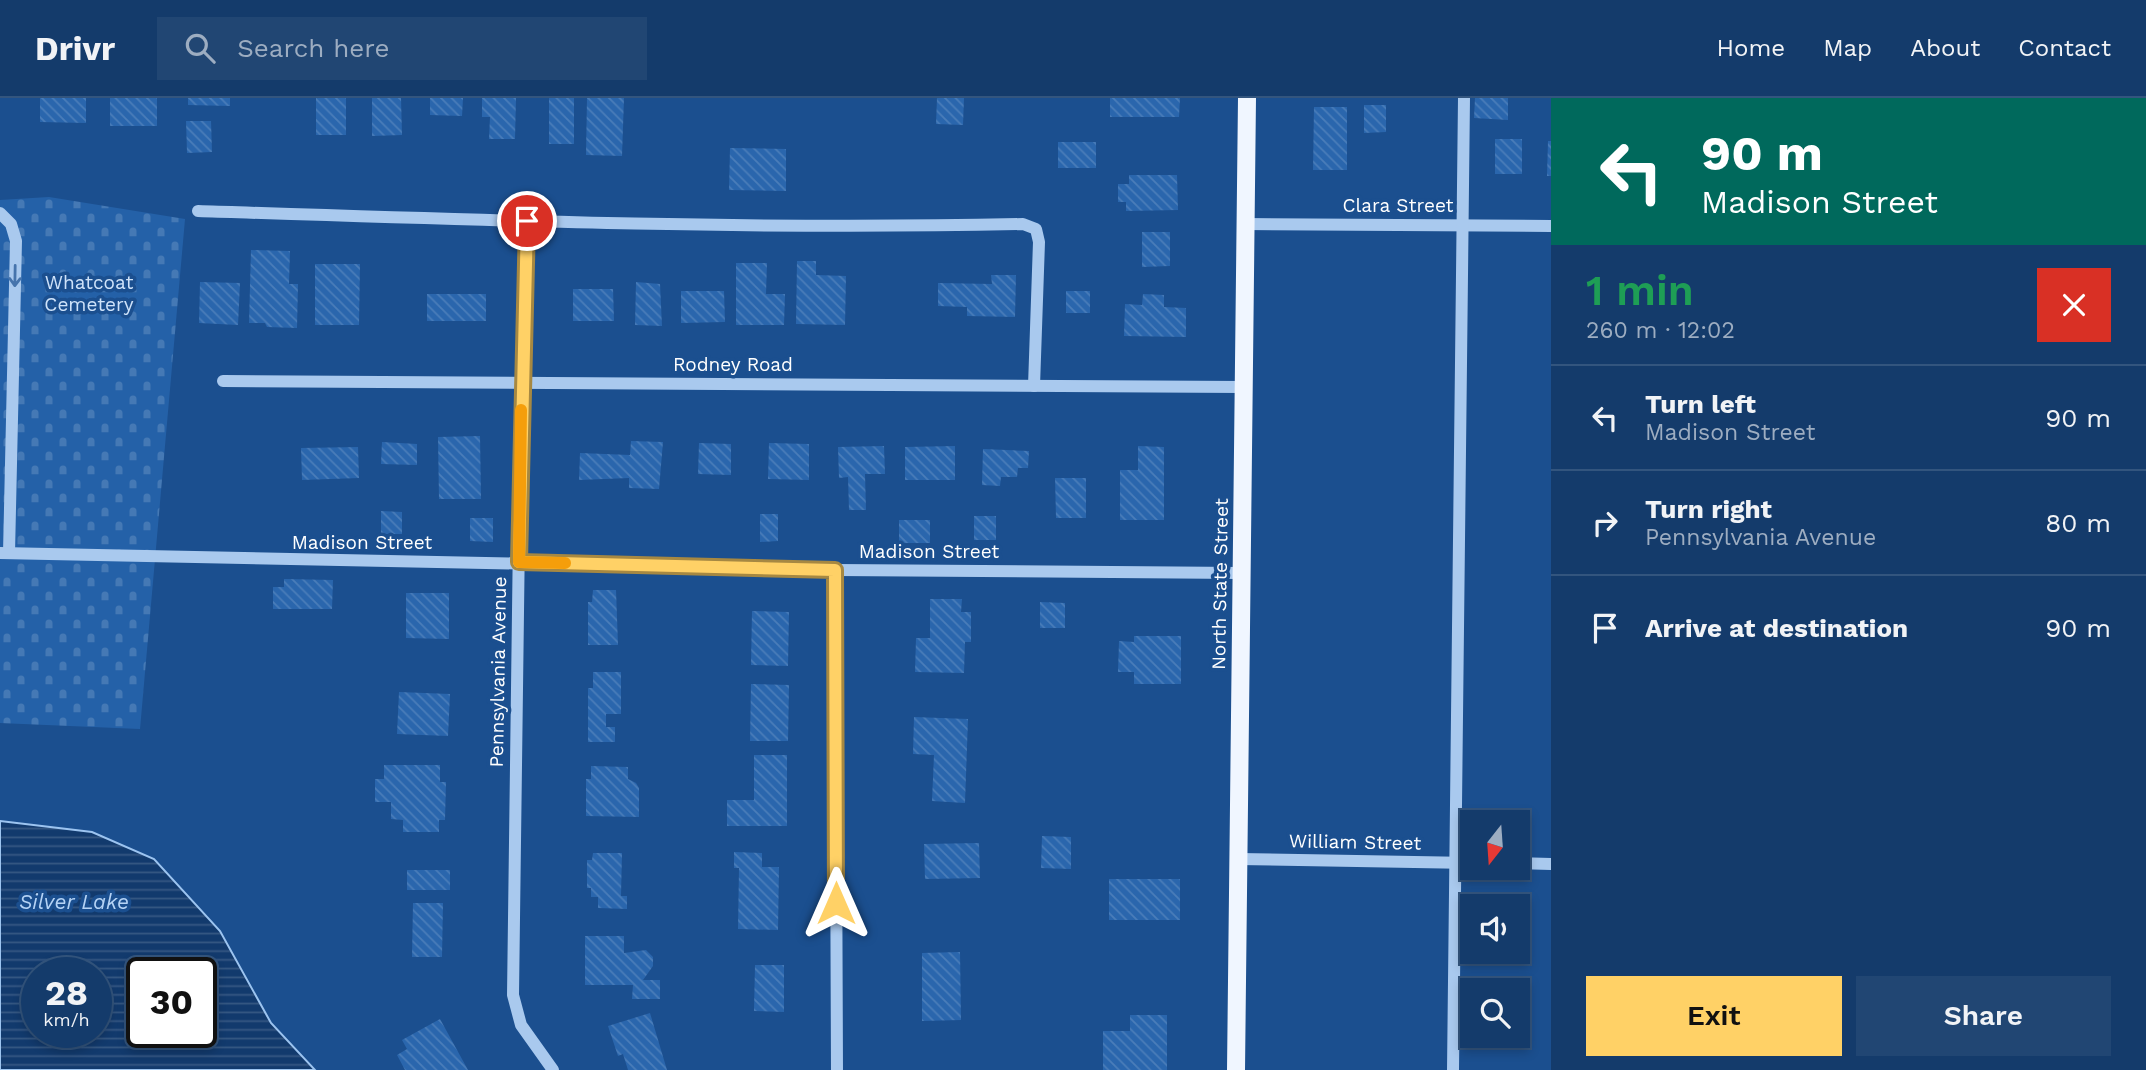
<!DOCTYPE html>
<meta charset="utf-8">
<style>
:root{--surface:#143b6b;--page:#214673;--text:#f1f3f6;--muted:#9dadc1;--line:#33557e;--accent:#ffd166}
body{margin:0;font-family:"Work Sans",sans-serif;background:var(--page);color:var(--text);height:100vh;display:flex;flex-direction:column;font-size:26px;white-space:nowrap}
*{box-sizing:border-box;margin:0}
p{font-size:23px;color:var(--muted)}
.icon{flex:none;width:38px;height:38px;fill:none;stroke:currentColor;stroke-width:2;stroke-linecap:round;stroke-linejoin:round}
.map{position:relative;flex:1;overflow:hidden}
.sheet{display:flex;flex-direction:column;background:var(--surface);width:595px}
.sheet>*{flex:none}
.top-card{background:#00695c;color:#fff;overflow:hidden}
.needle{width:46px;rotate:197deg}
.tools{position:absolute;left:1460px;top:712px;display:grid;gap:14px}
.tools a{display:grid;place-items:center;width:70px;height:70px;border-radius:0px;background:var(--surface);box-shadow:0 4px 10px #0003,0 0 0 2px var(--line);font-size:35px}
.speed{position:absolute;left:21px;top:859px;display:flex;gap:14px;font-size:35px;font-weight:700;text-align:center}
.speed>*{display:grid;place-content:center;width:91px;height:91px;border-radius:50%;background:var(--surface);box-shadow:0 4px 10px #0003,0 0 0 2px var(--line);line-height:1}
.speed small{font-size:18px;font-weight:400}
.speed .limit{border:4px solid #111;border-radius:10px;background:#fff;color:#111}
.pin{position:absolute;display:grid;place-items:center;width:60px;height:60px;color:#fff;margin:-30px;border:4px solid #fff;border-radius:50%;box-shadow:0 2px 7px #0007}
.me{position:absolute;width:77px;margin:-38px;rotate:0deg;stroke-linejoin:round;filter:drop-shadow(0 0 5px #0008)}
.turn{display:flex;align-items:center;gap:24px;height:147px;padding:0 35px;font-size:32px}
.turn .icon{width:91px;height:91px;stroke-width:2.5}
.turn b{display:block;font-size:49px;line-height:60px}
.round{display:grid;place-items:center;flex:none;width:74px;height:74px;border-radius:0px;background:var(--page)}
.head{display:flex;align-items:center;justify-content:space-between;height:119px;padding:0 35px}
h1{font-size:42px;font-weight:600;line-height:52px;color:#1e9e55}
.action{display:flex;gap:14px;margin-top:auto;padding:14px 35px}
.action a{flex:1;height:80px;border-radius:0px;background:var(--accent);color:#111;font-size:28px;font-weight:600;line-height:80px;text-align:center}
.action a+a{background:var(--page);color:var(--text)}
ul{padding:0;list-style:none}
li{display:flex;align-items:center;gap:21px;height:105px;padding:0 35px;border-top:2px solid var(--line)}
li div{flex:1}
li b{display:block;font-size:26px}
li em{font-style:normal}
header{display:flex;align-items:center;gap:42px;box-sizing:border-box;height:98px;padding:0 35px;background:var(--surface);border-bottom:2px solid var(--line)}
header strong{font-size:33px}
nav{display:flex;gap:38px;margin-inline-start:auto;font-size:24px}
.search{width:490px;height:63px;background:var(--page);display:flex;align-items:center;gap:18px;box-sizing:border-box;padding:0 24px;border-radius:0px;color:var(--muted);font-size:26px}
main{display:flex;flex:1;min-height:0}
.map>svg:first-child{display:block}
</style>
<header>
<strong>Drivr</strong>
<div class="search"><svg class="icon" aria-label="search" viewBox="0 0 24 24"><circle cx="10" cy="10" r="6"/><path d="M15 15l6 6"/></svg>Search here</div>
<nav><a>Home</a><a>Map</a><a>About</a><a>Contact</a></nav>
</header>
<main>
<div class="map">
<svg width="1551" height="972" viewBox="0 0 1551 972">
<defs>
<pattern id="cemetery-stones" width="16" height="16" patternUnits="userSpaceOnUse" patternTransform="scale(1.75)"><rect width="16" height="16" fill="#2461a8"/><path d="M2 7V4a2 2 0 0 1 4 0v3zM10 15v-3a2 2 0 0 1 4 0v3z" fill="#4579b5"/></pattern>
<pattern id="water-rules" width="6" height="5" patternUnits="userSpaceOnUse" patternTransform="scale(1.75)"><rect width="6" height="5" fill="#123a6d"/><path d="M0 2.5h6" fill="none" stroke="#365883"/></pattern>
<pattern id="building-back-hatch" width="6" height="6" patternUnits="userSpaceOnUse" patternTransform="scale(1.75)"><rect width="6" height="6" fill="#2a66ad"/><path d="M-1 5l2 2M0 0l6 6M5-1l2 2" fill="none" stroke="#4a7db9"/></pattern>
</defs>
<rect width="100%" height="100%" fill="#1b4f8f"/>
<polygon fill="url(#cemetery-stones)" points="49,99 185,121 140,631 0,625 0,102"/>
<path fill="url(#water-rules)" stroke="#9cc4f0" stroke-width="2" fill-rule="evenodd" d="M0,723L92,734L154,761L220,833L271,925L315,972H0ZM37,875H96V934H37ZM142,875H201V934H142Z"/>
<g fill="url(#building-back-hatch)">
<polygon points="40,0 86,0 86,25 40,24"/>
<rect x="110" y="0" width="47" height="28"/>
<polygon points="188,0 230,0 230,8 188,7"/>
<rect x="316" y="0" width="30" height="37"/>
<polygon points="372,0 401,0 402,37 372,38"/>
<polygon points="430,0 463,0 462,18 430,17"/>
<polygon points="482,0 516,0 515,41 489,41 490,19 482,19"/>
<rect x="549" y="0" width="25" height="46"/>
<polygon points="587,0 624,0 622,58 586,57"/>
<polygon points="937,0 964,0 963,27 936,26"/>
<polygon points="1110,0 1180,0 1179,19 1110,19"/>
<polygon points="1475,0 1508,0 1508,22 1474,20"/>
<polygon points="1364,7 1386,7 1386,34 1364,35"/>
<polygon points="1314,9 1347,9 1347,72 1313,72"/>
<polygon points="186,23 211,23 212,54 187,55"/>
<rect x="1495" y="41" width="27" height="35"/>
<polygon points="1548,43 1551,43 1551,78 1547,78"/>
<rect x="1058" y="44" width="38" height="26"/>
<polygon points="730,50 786,51 786,93 729,92"/>
<polygon points="1129,77 1177,77 1178,112 1126,113 1126,104 1118,104 1118,86 1129,86"/>
<polygon points="1142,134 1170,134 1170,168 1142,169"/>
<polygon points="251,152 290,153 289,186 298,186 297,230 267,229 265,225 249,225"/>
<polygon points="797,163 816,163 816,177 846,178 845,227 796,226"/>
<polygon points="736,165 767,165 766,196 785,196 784,227 736,227"/>
<polygon points="315,166 360,166 359,227 315,227"/>
<polygon points="991,177 1016,177 1015,219 967,218 967,209 938,208 938,185 992,186"/>
<polygon points="200,184 240,185 238,227 199,225"/>
<polygon points="636,184 660,186 662,228 635,227"/>
<polygon points="573,191 613,191 614,223 573,223"/>
<polygon points="681,193 724,193 725,224 681,225"/>
<rect x="1066" y="193" width="24" height="22"/>
<rect x="427" y="196" width="59" height="27"/>
<polygon points="1143,196 1164,197 1164,209 1186,210 1186,239 1124,238 1125,206 1142,207"/>
<polygon points="480,338 481,401 439,401 438,339"/>
<polygon points="631,343 663,344 659,391 629,390 629,380 579,382 580,355 630,357"/>
<polygon points="382,344 417,346 417,367 381,366"/>
<polygon points="699,345 731,346 731,377 698,376"/>
<polygon points="769,345 809,346 809,382 768,381"/>
<polygon points="884,348 885,376 865,376 866,412 849,412 848,379 839,380 838,349"/>
<polygon points="955,348 955,382 905,382 905,349"/>
<polygon points="1138,348 1164,349 1164,422 1120,422 1120,372 1138,372"/>
<polygon points="358,349 359,380 302,382 301,350"/>
<polygon points="983,351 1029,353 1028,370 1018,370 1017,379 1001,379 1000,388 982,387"/>
<polygon points="1055,380 1086,380 1086,420 1056,420"/>
<polygon points="381,413 402,414 402,436 381,436"/>
<polygon points="760,416 778,416 778,443 760,444"/>
<rect x="974" y="418" width="22" height="24"/>
<polygon points="470,420 493,420 493,444 470,443"/>
<rect x="899" y="422" width="31" height="23"/>
<polygon points="284,481 333,482 332,511 273,511 273,489 284,489"/>
<polygon points="593,492 616,492 618,547 588,547 588,504 592,504"/>
<polygon points="406,495 449,495 449,541 406,540"/>
<polygon points="930,501 962,501 961,514 971,514 971,544 965,544 964,575 915,574 916,540 930,540"/>
<polygon points="1040,504 1065,505 1065,530 1040,530"/>
<polygon points="752,513 789,514 788,568 751,567"/>
<polygon points="1134,538 1181,538 1181,586 1134,586 1134,574 1118,574 1119,543 1134,544"/>
<polygon points="593,574 621,574 621,616 606,616 606,629 615,629 615,644 588,644 588,590 593,590"/>
<polygon points="751,586 789,587 788,643 750,643"/>
<polygon points="399,594 450,596 448,638 397,636"/>
<polygon points="914,619 968,621 965,705 932,703 934,657 913,656"/>
<polygon points="754,657 787,657 787,728 727,728 727,702 754,702"/>
<polygon points="384,667 440,667 440,684 446,684 445,722 439,722 439,734 403,734 403,722 391,721 391,704 375,704 375,681 384,681"/>
<polygon points="591,668 628,669 628,681 636,685 639,690 639,719 586,718 586,681 591,681"/>
<polygon points="1042,738 1071,739 1071,771 1041,770"/>
<polygon points="979,745 980,780 925,781 924,746"/>
<polygon points="734,754 762,755 762,769 779,769 778,832 738,831 739,770 734,770"/>
<polygon points="593,755 622,755 621,798 627,798 627,811 598,810 598,799 591,799 591,790 587,790 587,762 592,762"/>
<rect x="407" y="772" width="43" height="20"/>
<rect x="1109" y="781" width="71" height="41"/>
<polygon points="413,805 443,805 442,859 412,859"/>
<polygon points="585,838 624,838 624,855 646,852 653,859 653,868 643,882 660,882 660,901 632,901 633,887 585,887"/>
<polygon points="960,854 961,922 922,923 922,855"/>
<polygon points="755,867 784,867 784,914 754,913"/>
<polygon points="650,915 667,972 628,972 623,956 618,958 608,928"/>
<polygon points="1130,917 1167,917 1167,972 1103,972 1103,933 1130,933"/>
<polygon points="440,921 468,972 405,972 397,957 407,951 402,942"/>
</g>
<g fill="none" stroke-linecap="round" stroke-linejoin="round">
<g stroke="#a9c9ee" stroke-width="12">
<path d="M198,113C473,122 748,132 1023,126L1036,131L1039,144L1034,288"/>
<polyline points="0,115 11,126 16,143 9,455"/>
<polyline points="527,123 521,284 513,897 521,927 553,972"/>
<polyline points="1245,126 1551,128"/>
<polyline points="223,283 1243,289"/>
<polyline points="0,455 835,472 1241,475"/>
<polyline points="835,472 837,972"/>
<polyline points="1238,761 1472,765"/>
<polyline points="1517,765 1551,766"/>
<polyline points="1453,972 1464,0"/>
</g>
<polyline stroke="#f0f6ff" stroke-width="18" points="1236,972 1247,0"/>
</g>
<defs><path id="oneway-shaft" d="M-6 0H5M1.5-3L5.5 0L1.5 3" fill="none" stroke-width="1.6" stroke-linecap="round" stroke-linejoin="round" transform="scale(1.75)"/></defs>
<use stroke="#4674ac" href="#oneway-shaft" transform="translate(15 178) rotate(91)"/>
<g fill="none" stroke-linecap="round" stroke-linejoin="round">
<defs>
<polyline id="route" points="527,123 519,464 835,472 836,805"/>
</defs>
<use href="#route" stroke="#a68842" stroke-width="18"/>
<use href="#route" stroke="#ffd166" stroke-width="12"/>
<polyline stroke="#f59e0b" stroke-width="12" points="521,312 519,464 565,465"/>
</g>
<g text-anchor="middle" dominant-baseline="central" stroke-width="7" stroke-linejoin="round" paint-order="stroke">
<g font-size="19" fill="#fff" stroke="#1b4f8f">
<text x="1398" y="107">Clara Street</text>
<text x="733" y="266">Rodney Road</text>
<text x="362" y="444">Madison Street</text>
<text x="929" y="453">Madison Street</text>
<text transform="translate(1220 486) rotate(-89)">North State Street</text>
<text transform="translate(498 574) rotate(-89)">Pennsylvania Avenue</text>
<text transform="translate(1355 744) rotate(1)">William Street</text>
</g>
<g font-size="19" fill="#cfe3fa" stroke="#1b4f8f">
<text x="89" y="184">Whatcoat<tspan x="89" dy="22">Cemetery</tspan></text>
</g>
<g font-size="21" font-style="italic" fill="#b5d3f5" stroke="#1b4f8f">
<text x="74" y="803">Silver Lake</text>
</g>
</g>
</svg>
<div class="tools">
<a><svg class="needle" viewBox="-14 -14 28 28"><path d="M0-13l5 13h-10z" fill="#e53935"/><path d="M0 13l5-13h-10z" fill="#9dadc1"/></svg></a>
<a><svg class="icon" aria-label="sound" viewBox="0 0 24 24"><path d="M4 9h4l5-4v14l-5-4H4zM17 9q2 3 0 6"/></svg></a>
<a><svg class="icon" aria-label="search" viewBox="0 0 24 24"><circle cx="10" cy="10" r="6"/><path d="M15 15l6 6"/></svg></a>
</div>
<div class="speed"><div>28<small>km/h</small></div><div class="limit">30</div></div>
<div class="pin" style="left:527px;top:123px;background:#d93025"><svg class="icon" aria-label="arrive" viewBox="0 0 24 24"><path d="M6 21V4h12l-3 4 3 4H6"/></svg></div>
<svg class="me" style="left:836px;top:805px" viewBox="-20 -20 40 40"><path d="M0-17L14 15 0 8-14 15z" fill="#ffd166" stroke="#fff" stroke-width="4"/></svg>
</div>
<section class="sheet">
<div class="top-card">
<div class="turn"><svg class="icon" aria-label="left" viewBox="0 0 24 24"><path d="M17 20v-9H6M10 6l-5 5 5 5"/></svg><div><b>90 m</b>Madison Street</div></div>
</div>
<div class="head"><div><h1>1 min</h1><p>260 m · 12:02</p></div><a class="round" style="background:#d93025;color:#fff"><svg class="icon" aria-label="close" viewBox="0 0 24 24"><path d="M6 6l12 12M18 6L6 18"/></svg></a></div>
<ul>
<li><svg class="icon" aria-label="left" viewBox="0 0 24 24"><path d="M17 20v-9H6M10 6l-5 5 5 5"/></svg><div><b>Turn left</b><p>Madison Street</p></div><em>90 m</em></li>
<li><svg class="icon" aria-label="right" viewBox="0 0 24 24"><path d="M7 20v-9h11M14 6l5 5-5 5"/></svg><div><b>Turn right</b><p>Pennsylvania Avenue</p></div><em>80 m</em></li>
<li><svg class="icon" aria-label="arrive" viewBox="0 0 24 24"><path d="M6 21V4h12l-3 4 3 4H6"/></svg><div><b>Arrive at destination</b></div><em>90 m</em></li>
</ul>
<div class="action"><a>Exit</a><a>Share</a></div>
</section>
</main>
